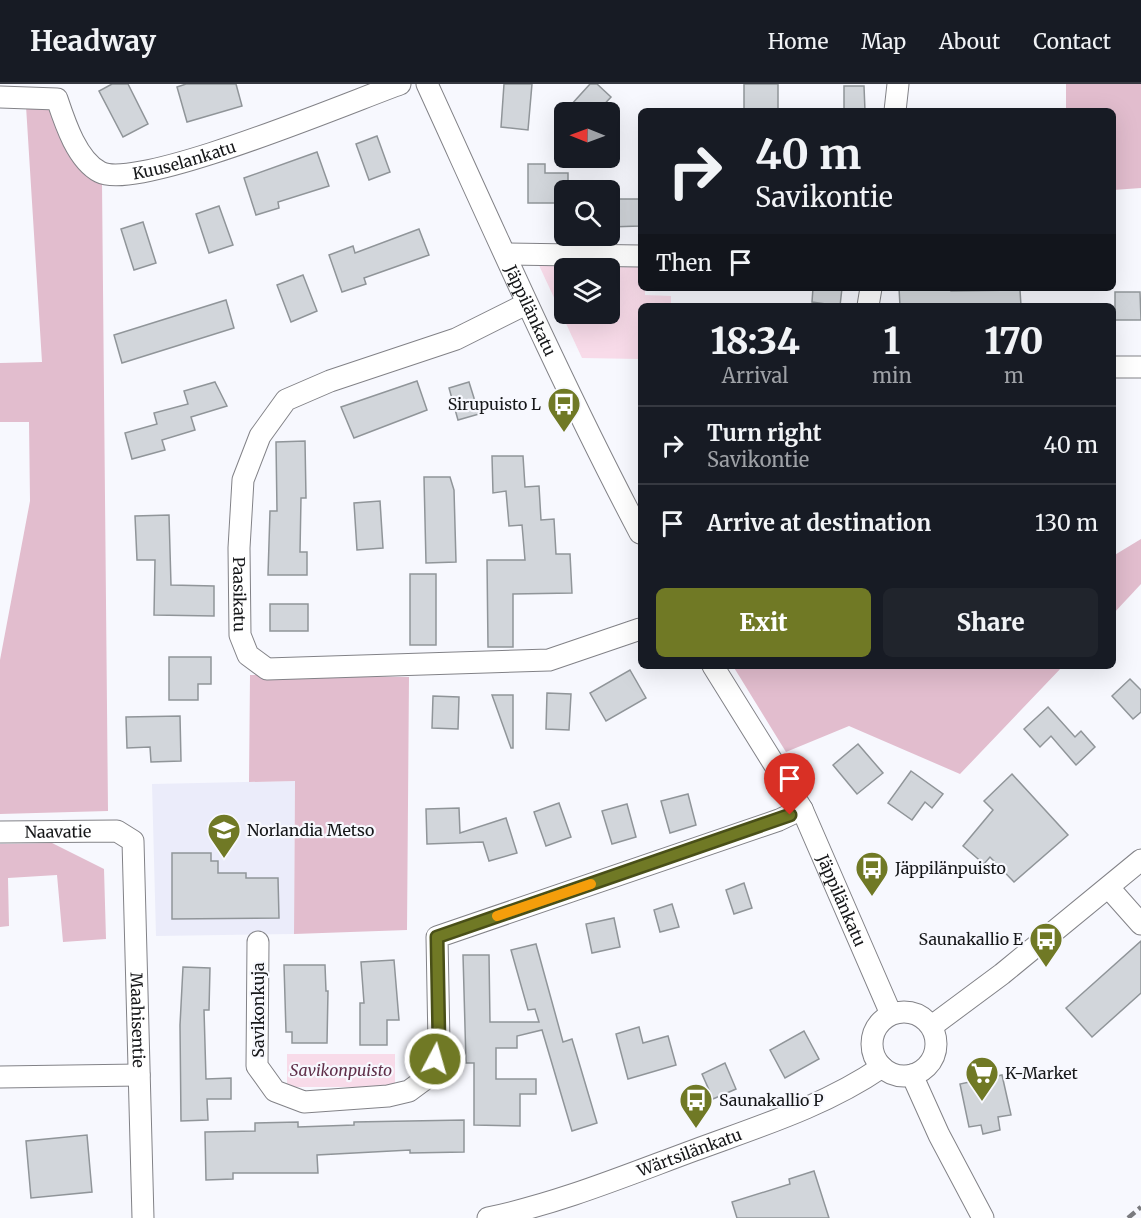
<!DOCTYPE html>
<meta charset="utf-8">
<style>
:root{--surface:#171b24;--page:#20242c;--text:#f1f3f6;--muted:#9ea1a6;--line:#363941;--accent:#707925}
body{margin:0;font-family:Merriweather,serif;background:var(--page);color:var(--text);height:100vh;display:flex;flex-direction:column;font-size:22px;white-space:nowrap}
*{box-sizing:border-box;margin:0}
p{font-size:20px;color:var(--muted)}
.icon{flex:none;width:33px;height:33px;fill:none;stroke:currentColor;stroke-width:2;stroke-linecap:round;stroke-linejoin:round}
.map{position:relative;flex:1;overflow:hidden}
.drawer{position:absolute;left:638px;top:219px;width:478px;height:366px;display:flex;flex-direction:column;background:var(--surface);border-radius:9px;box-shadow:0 6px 24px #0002}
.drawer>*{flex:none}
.guide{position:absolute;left:638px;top:24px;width:478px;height:183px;border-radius:9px;box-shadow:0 6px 24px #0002;background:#171b24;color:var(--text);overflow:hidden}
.needle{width:39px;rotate:271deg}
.fabs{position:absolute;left:554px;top:18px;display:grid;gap:12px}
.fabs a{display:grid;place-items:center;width:66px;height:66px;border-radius:9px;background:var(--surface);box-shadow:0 6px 24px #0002;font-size:30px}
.pin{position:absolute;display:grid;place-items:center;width:51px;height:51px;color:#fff;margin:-62px -26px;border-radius:50% 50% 50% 0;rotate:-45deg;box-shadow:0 0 6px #0007}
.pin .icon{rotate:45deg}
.me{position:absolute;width:66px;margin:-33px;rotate:6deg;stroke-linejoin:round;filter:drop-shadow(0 0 4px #0008)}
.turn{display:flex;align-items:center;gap:21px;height:126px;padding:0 18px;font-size:27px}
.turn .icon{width:78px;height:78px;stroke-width:2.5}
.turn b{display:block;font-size:42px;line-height:51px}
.then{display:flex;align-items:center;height:57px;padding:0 18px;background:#0003;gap:12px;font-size:22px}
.eta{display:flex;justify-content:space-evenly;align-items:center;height:102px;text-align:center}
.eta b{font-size:36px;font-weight:800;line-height:42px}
.action{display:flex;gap:12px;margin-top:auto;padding:12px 18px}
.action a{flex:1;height:69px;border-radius:9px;background:var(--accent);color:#fff;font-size:24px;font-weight:800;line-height:69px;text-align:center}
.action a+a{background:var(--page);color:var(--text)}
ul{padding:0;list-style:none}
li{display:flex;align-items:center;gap:18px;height:78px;padding:0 18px;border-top:2px solid var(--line)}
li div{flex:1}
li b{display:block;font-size:22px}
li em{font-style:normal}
header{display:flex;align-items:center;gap:36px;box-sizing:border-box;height:84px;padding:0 30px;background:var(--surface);border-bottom:2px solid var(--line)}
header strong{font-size:28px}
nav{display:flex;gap:33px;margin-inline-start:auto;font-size:21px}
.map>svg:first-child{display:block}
</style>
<header>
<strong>Headway</strong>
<nav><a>Home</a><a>Map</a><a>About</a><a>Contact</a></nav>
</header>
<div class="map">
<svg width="1141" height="1134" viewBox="0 0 1141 1134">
<rect width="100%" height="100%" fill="#f7f8fe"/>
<polygon fill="#ebecfa" points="295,697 294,850 156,852 152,700"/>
<g fill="#f8dbe9" fill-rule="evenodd">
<path d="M537,177L640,178V204H645V211L671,212V222H640V275L582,274ZM564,184H609V230H564Z"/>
<rect x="287" y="970" width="108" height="33"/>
</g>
<g fill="#e2bdce">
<polygon points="1066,0 1141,0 1141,104 1113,106 1113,27 1066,27"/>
<polygon points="53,21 102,99 108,727 0,730 0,576 30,417 29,338 0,338 0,279 42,278 26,22"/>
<polygon points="1141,455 1141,500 1113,530 1113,472"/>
<polygon points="733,582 1063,582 960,690 849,642 786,668"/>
<polygon points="250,591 409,593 407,846 294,850 295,697 249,698"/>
<polygon points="52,759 104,785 106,855 63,858 57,791 8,794 9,842 0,843 0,760"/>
</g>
<g fill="#d2d6db" stroke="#909599" stroke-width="1.5">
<polygon points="112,0 128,0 148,40 123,53 99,7"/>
<polygon points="186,0 236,0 242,22 187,38 177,3"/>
<polygon points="504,0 532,0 528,46 501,43"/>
<polygon points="590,0 597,0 611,13 597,28 580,28 571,21"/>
<rect x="744" y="0" width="34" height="25"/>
<polygon points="844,2 864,2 865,27 844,27"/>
<polygon points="377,52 390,88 369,96 356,60"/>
<polygon points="317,68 329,102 278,118 279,124 256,131 244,94"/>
<polygon points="528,80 545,80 545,89 568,89 568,106 564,106 564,119 528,119"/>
<polygon points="609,115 640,115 640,142 609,143"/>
<polygon points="219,122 233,161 209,169 196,130"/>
<polygon points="143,138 156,179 134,186 121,145"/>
<polygon points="419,145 429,171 364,194 366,200 342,208 329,171 353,162 355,169"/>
<polygon points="303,191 317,227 291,238 277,201"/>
<polygon points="813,204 842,204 840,222 812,218"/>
<polygon points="899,204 951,204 951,207 1020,206 1021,222 900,222"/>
<polygon points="1115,208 1140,208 1141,236 1115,236"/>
<polygon points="226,216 234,244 122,279 114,251"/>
<polygon points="417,297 427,326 354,354 341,323"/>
<polygon points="215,298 227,322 191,333 195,346 162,356 165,366 132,375 125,349 157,340 154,329 188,320 184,307"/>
<polygon points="469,298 479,330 458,336 449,304"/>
<polygon points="305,357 306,414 301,414 300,468 307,468 307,491 268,491 270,427 277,427 276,358"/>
<polygon points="492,372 523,372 525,403 539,402 541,436 554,435 556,470 570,470 572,509 513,510 513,563 488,563 487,476 525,476 522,441 509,442 506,407 493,409"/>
<polygon points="424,393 450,393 454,406 456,478 426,479"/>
<polygon points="380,417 383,464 357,466 354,419"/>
<polygon points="169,431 171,501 214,502 214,532 154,531 155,476 137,476 135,432"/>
<rect x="410" y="490" width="26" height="71"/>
<rect x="270" y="520" width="38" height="27"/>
<polygon points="169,573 211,573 211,600 198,600 198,616 169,616"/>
<polygon points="630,586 646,614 606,637 590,609"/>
<polygon points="1130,595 1141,606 1141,628 1133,635 1112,612"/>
<polygon points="547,609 571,610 569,646 546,645"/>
<polygon points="492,611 513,611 513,664 511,664"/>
<polygon points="433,612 459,613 458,645 432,644"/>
<polygon points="1048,623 1075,653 1081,647 1095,663 1076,681 1051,652 1040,663 1024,645"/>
<polygon points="180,632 181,677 151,678 150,663 127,664 126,633"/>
<polygon points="858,660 883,689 857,710 833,681"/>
<polygon points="911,687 943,710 932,724 925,718 912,736 888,719"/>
<polygon points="1012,690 1068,751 1014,798 990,773 984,780 963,762 993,726 984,717"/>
<polygon points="688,710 696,741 670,749 661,717"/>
<polygon points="559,719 571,753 546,762 534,728"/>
<polygon points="627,720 636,753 612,760 602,727"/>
<polygon points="459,724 460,749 506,734 517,769 489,777 483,758 427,760 426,725"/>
<polygon points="172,769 211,769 211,777 218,777 218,789 246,789 246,794 278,794 279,834 172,835"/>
<polygon points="744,799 752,824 734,830 726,806"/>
<polygon points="672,820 679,843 660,848 654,826"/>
<polygon points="614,834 620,863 592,869 586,840"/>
<polygon points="1141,857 1141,909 1092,953 1066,924"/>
<polygon points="536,860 563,958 572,955 597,1039 572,1047 542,946 517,952 517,964 496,964 496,995 536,995 536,1010 520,1010 520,1042 474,1041 474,979 466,979 463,871 489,871 490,938 539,938 535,925 528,926 511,866"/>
<polygon points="394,876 399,936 387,936 387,961 360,961 360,919 364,919 361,878"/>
<polygon points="284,881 325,881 326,907 328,907 327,959 292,959 292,948 286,948"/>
<polygon points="183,883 210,884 209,926 204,926 206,995 231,994 231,1015 207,1015 208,1036 181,1037 180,941"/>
<polygon points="639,943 643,959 668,952 676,981 628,995 616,950"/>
<polygon points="804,947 819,975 785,994 770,966"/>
<polygon points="725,979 736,1005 713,1015 702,990"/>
<polygon points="1002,991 1011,1031 998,1033 1000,1046 983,1050 981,1041 969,1043 960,1000"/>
<polygon points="464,1036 464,1068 410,1069 410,1066 317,1071 318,1089 233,1089 233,1095 206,1096 205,1048 255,1047 255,1039 298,1038 298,1043 354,1041 354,1038"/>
<polygon points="87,1051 92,1108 31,1114 26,1057"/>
<polygon points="814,1087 829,1134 737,1134 732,1118 790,1100 789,1095"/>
</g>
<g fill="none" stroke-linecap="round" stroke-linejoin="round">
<defs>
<g id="minor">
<path id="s1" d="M427,0C496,151 563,303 640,449"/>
<path id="s2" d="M0,13L57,15C65,39 77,76 100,88C137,108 352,17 400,0"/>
<polyline points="895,27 898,0"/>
<polyline points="505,170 640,172"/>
<path id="s3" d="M526,220L456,255L330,297L286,316L260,352L243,396L239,464L240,551L248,571L267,585L549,576L640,545"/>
<polyline points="868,222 871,204"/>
<polyline points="1113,283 1141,283"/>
<path id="s4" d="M713,582L802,725L891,930"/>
<path id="s5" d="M0,748L117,747L133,757L143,1134"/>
<polyline points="1109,804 1141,840"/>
<polyline points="258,858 257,982 275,1007 304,1018 388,1012 409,1007 432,990 439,960 437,853 779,736 802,725"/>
<circle cx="904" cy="960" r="32"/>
<polyline points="932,942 1002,890 1141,776"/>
<polyline points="912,991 939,1051 983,1134"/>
<polyline points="0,993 139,991"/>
<path id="s6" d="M488,1134C560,1119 627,1091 695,1066C760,1042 825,1022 882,983"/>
</g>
</defs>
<use href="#minor" stroke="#828287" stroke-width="23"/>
<use href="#minor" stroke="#fff" stroke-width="21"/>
<polyline stroke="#7a7b7f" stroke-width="4.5" stroke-dasharray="9 4.5" stroke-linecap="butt" points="1128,1134 1141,1123"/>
</g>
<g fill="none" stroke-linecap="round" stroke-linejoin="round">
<defs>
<polyline id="route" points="435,975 439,960 437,853 790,731"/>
</defs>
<use href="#route" stroke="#494f18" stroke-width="15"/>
<use href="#route" stroke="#707925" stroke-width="10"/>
<polyline stroke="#f59e0b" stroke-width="10" points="497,832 591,800"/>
</g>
<defs>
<symbol id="bus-pin" viewBox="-11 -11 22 30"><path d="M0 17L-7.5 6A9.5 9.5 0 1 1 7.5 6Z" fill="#707925" stroke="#f7f8fe"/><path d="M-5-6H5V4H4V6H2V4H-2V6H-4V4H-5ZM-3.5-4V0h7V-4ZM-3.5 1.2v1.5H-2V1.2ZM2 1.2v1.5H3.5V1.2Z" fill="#fff"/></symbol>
<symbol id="school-pin" viewBox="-11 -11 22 30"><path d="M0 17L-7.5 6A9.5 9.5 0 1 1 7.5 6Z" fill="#707925" stroke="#f7f8fe"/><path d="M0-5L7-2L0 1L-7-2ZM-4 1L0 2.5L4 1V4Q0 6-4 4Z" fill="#fff"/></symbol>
<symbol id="supermarket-pin" viewBox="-11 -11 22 30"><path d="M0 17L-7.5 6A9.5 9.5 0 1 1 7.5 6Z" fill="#707925" stroke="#f7f8fe"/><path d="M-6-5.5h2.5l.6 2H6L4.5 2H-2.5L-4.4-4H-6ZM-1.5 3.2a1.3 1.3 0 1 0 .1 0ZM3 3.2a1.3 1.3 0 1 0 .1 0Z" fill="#fff"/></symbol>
</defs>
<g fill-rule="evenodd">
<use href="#bus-pin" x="545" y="301" width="38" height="52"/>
<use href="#school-pin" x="205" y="727" width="38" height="52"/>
<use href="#bus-pin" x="853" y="765" width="38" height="52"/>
<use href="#bus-pin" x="1027" y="836" width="38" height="52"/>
<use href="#supermarket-pin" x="963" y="970" width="38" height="52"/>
<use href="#bus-pin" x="677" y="997" width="38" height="52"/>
</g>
<g text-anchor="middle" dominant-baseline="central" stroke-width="4.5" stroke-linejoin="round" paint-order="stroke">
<g font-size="16" fill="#161719" stroke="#f7f8fe">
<text stroke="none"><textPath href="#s2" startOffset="230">Kuuselankatu</textPath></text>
<text stroke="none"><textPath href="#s1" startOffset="249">Jäppilänkatu</textPath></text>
<text stroke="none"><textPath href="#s3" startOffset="465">Paasikatu</textPath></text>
<text stroke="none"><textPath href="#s5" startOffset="58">Naavatie</textPath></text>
<text stroke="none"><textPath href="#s4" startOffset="268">Jäppilänkatu</textPath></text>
<text transform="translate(258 926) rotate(-90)">Savikonkuja</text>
<text stroke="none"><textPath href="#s5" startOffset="315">Maahisentie</textPath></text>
<text stroke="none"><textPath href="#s6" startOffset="212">Wärtsilänkatu</textPath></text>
</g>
<g font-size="16" fill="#161719" stroke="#f7f8fe" text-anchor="start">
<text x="541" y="320" text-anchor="end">Sirupuisto L</text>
<text x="247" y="746">Norlandia Metso</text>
<text x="895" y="784">Jäppilänpuisto</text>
<text x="1023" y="855" text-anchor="end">Saunakallio E</text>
<text x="1005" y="989">K-Market</text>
<text x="719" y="1016">Saunakallio P</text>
</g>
<g font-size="16" font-style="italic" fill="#60304a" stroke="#f7f8fe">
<text x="341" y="986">Savikonpuisto</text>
</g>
</g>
</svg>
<div class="fabs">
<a><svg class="needle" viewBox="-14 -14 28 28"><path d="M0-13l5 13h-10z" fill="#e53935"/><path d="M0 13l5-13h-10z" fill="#9ea1a6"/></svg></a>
<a><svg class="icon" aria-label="search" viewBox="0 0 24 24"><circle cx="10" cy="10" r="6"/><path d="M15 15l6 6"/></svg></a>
<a><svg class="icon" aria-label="layers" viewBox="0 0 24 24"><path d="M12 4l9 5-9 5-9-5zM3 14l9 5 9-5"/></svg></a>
</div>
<div class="pin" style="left:790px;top:731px;background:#d93025"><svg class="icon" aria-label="arrive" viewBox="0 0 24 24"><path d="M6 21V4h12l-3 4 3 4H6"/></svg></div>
<svg class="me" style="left:435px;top:975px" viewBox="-20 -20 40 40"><circle r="17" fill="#707925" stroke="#fff" stroke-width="3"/><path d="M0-11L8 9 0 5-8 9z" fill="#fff"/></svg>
<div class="guide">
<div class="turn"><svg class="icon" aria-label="right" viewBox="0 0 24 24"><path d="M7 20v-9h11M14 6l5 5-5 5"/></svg><div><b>40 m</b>Savikontie</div></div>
<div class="then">Then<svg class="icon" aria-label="arrive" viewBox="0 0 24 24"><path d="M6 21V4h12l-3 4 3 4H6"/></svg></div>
</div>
<section class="drawer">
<div class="eta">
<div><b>18:34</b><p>Arrival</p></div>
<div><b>1</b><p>min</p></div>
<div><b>170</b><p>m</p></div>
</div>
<ul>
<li><svg class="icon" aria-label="right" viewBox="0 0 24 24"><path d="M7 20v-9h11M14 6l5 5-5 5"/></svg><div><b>Turn right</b><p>Savikontie</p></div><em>40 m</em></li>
<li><svg class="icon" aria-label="arrive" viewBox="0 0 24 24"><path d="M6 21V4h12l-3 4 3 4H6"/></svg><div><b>Arrive at destination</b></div><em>130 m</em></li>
</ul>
<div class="action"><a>Exit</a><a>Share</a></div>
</section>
</div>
